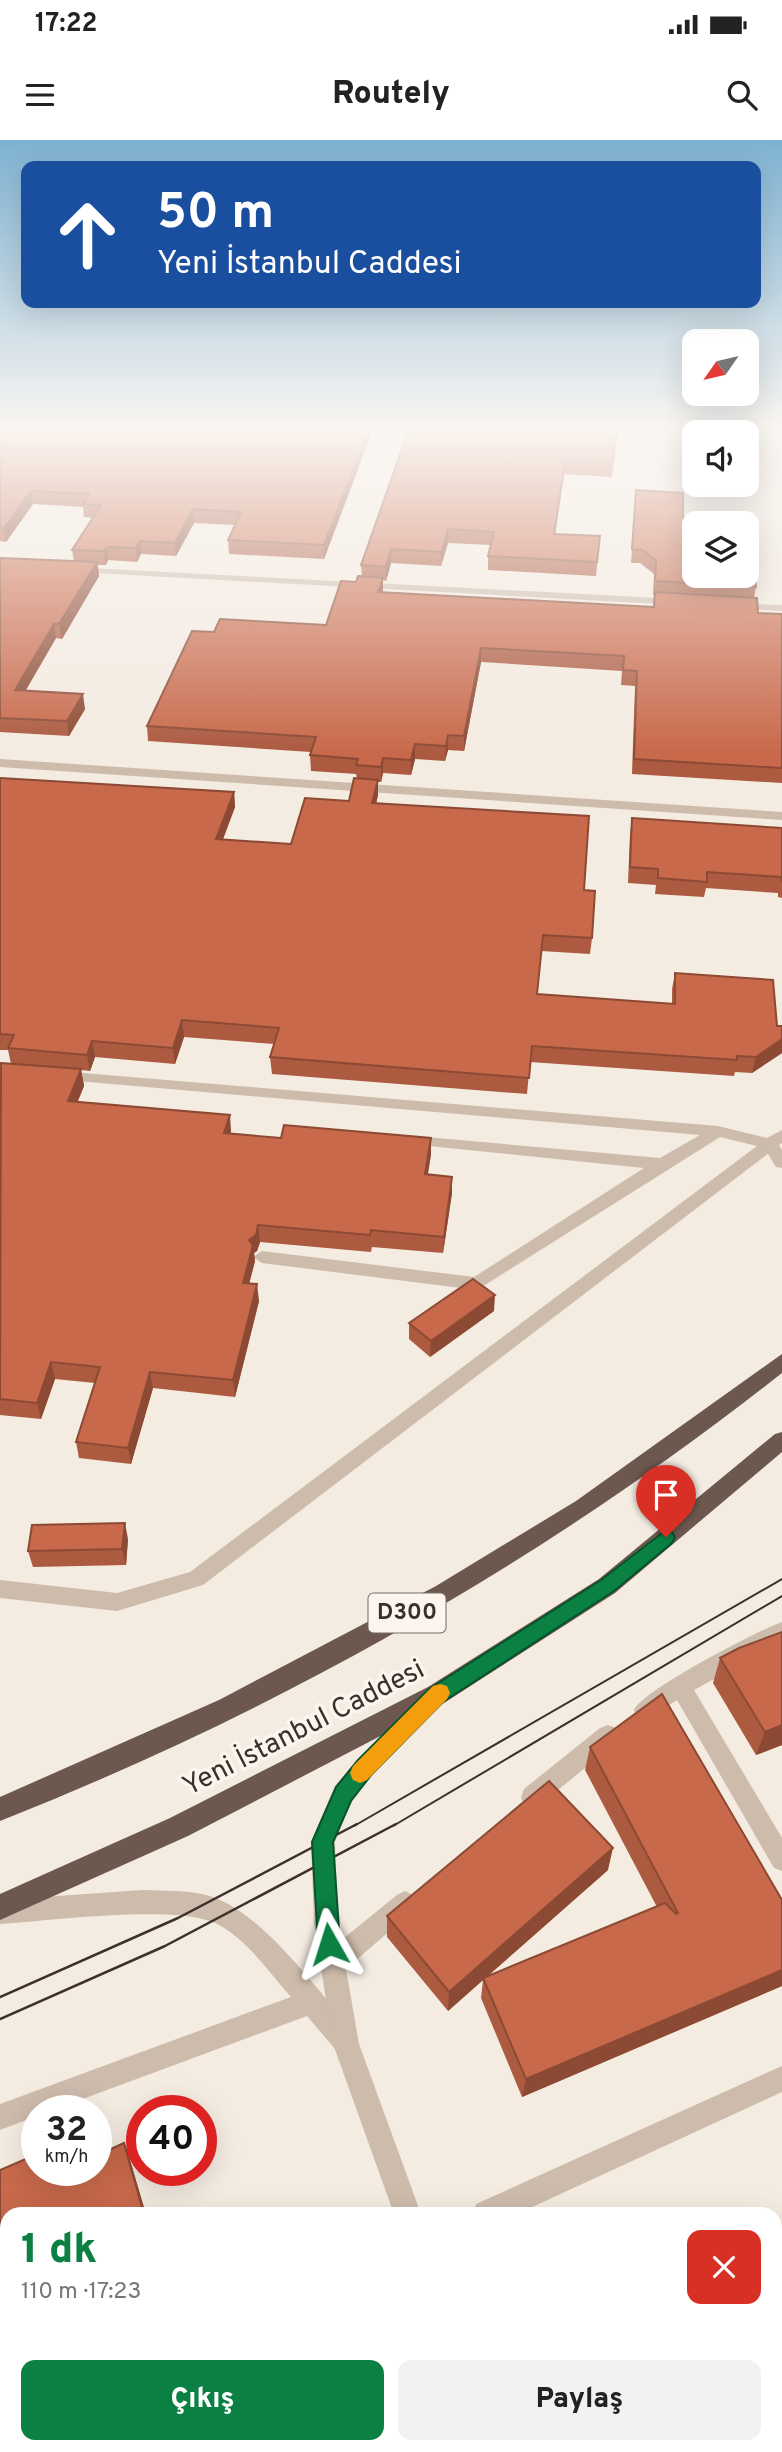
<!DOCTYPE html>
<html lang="tr">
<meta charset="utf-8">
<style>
:root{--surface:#fff;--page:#f2f2f2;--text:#222;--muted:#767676;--accent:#0b8043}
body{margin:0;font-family:Overpass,sans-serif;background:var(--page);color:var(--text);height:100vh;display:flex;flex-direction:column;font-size:26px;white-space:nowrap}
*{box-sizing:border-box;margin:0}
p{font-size:23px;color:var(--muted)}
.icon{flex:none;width:38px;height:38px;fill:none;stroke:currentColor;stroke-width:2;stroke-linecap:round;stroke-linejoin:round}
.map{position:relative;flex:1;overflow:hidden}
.side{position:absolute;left:0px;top:2067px;width:782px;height:247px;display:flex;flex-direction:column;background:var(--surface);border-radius:21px 21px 0 0;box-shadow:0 7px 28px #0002}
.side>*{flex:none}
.hud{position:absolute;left:21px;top:21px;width:740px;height:147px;border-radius:14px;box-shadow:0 7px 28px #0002;background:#1a4fa0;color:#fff;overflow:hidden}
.needle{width:46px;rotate:236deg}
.fabs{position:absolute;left:682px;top:189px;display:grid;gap:14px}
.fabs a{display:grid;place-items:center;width:77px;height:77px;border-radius:14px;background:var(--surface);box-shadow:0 7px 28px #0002;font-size:35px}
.speed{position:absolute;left:21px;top:1955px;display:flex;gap:14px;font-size:35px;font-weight:700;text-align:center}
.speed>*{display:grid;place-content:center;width:91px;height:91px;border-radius:50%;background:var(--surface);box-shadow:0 7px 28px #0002;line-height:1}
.speed small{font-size:18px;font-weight:400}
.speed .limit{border:10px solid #d22;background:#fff;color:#111}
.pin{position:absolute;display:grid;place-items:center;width:60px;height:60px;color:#fff;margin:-72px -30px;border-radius:50% 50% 50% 0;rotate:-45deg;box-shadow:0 0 7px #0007}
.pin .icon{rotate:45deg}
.me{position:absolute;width:77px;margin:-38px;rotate:354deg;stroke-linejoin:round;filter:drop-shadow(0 0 5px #0008)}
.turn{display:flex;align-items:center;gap:24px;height:147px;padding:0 21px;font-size:32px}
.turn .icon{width:91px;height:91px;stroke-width:2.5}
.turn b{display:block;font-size:49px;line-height:60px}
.round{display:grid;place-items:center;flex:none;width:74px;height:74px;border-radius:14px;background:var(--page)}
.overview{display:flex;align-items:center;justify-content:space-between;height:119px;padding:0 21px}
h1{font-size:42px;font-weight:800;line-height:52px;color:var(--accent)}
.button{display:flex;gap:14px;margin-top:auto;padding:14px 21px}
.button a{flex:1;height:80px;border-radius:14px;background:var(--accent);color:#fff;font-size:28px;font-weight:800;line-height:80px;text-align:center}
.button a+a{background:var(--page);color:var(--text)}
.status{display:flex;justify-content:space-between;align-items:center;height:49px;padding:0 35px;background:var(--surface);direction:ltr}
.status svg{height:19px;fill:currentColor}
header{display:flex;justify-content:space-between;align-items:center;height:91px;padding:0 21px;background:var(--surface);font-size:32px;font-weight:800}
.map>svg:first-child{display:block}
</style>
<div class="status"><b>17:22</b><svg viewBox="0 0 49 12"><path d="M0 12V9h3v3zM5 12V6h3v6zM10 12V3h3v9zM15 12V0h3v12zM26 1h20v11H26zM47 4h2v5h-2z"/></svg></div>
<header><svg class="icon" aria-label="menu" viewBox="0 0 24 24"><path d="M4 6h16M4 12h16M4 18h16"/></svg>Routely<svg class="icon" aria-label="search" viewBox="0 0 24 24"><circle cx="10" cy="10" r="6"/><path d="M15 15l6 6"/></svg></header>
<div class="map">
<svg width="782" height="2312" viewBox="0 0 782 2312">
<rect width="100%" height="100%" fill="#f4ebe1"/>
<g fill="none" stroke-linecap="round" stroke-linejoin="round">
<g fill="#cdbbac" fill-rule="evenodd">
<polygon points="72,427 677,459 682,462 677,465 76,432 72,431"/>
<polygon points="729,463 782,465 782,471 733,468 729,467"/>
<polygon points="0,619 782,672 782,680 0,627"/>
<polygon points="59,931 718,986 767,998 782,990 782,1003 203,1445 117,1471 0,1458 0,1440 117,1453 190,1432 757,1006 720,997 477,1150 262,1123 253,1117 262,1111 474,1137 644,1028 409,1004 401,999 403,995 660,1018 700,995 54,939 51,936"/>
<path d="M782,1482V1502L694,1550L782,1698V1731L774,1728L677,1560L645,1580L637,1577L634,1570C643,1550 757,1491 782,1482Z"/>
<polygon points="608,1585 616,1588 619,1595 616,1602 540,1665 532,1668 524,1665 521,1657 524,1649 600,1588"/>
<path d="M143,1750C162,1751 183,1750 202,1754C258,1765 317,1850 354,1892L358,1901L354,1910L345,1914L336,1910L307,1876L53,1970H37V1976L0,1990V1964L291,1857C269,1832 248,1801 219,1785C181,1763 48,1781 0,1784V1760Z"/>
<polygon points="405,1751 413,1755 417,1763 413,1771 341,1833 332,1836 323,1833 320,1824 323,1815 397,1755"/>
<polygon points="782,1926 782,1952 517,2074 473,2074 476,2064"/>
</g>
<g fill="#cdbbac" fill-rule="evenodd">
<polygon points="702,289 782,289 782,295 706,292"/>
<polygon points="770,999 776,1000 782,1010 782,1028 776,1027 762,1004"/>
<polygon points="427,1554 435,1557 438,1564 435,1571 373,1634 351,1661 335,1702 338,1783 359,1904 421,2074 394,2074 333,1904 314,1783 311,1702 335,1646 357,1620 419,1557"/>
<polygon points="477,2306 507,2306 509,2312 479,2312"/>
</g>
<g fill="#6c584f" fill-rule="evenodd">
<path d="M782,1214V1233C545,1420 281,1570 0,1681V1657L219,1560L436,1446L576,1361Z"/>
<polygon points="782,1292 782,1312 615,1453 444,1563 188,1696 0,1780 0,1754 170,1678 428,1547 599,1439 775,1294"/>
</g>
<g stroke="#3b302b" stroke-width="2">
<polyline points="354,1686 782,1439"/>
<polyline points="393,1686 782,1456"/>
</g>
<g stroke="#3b302b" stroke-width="2.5">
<polyline points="0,1857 178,1778 357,1684"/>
<polyline points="0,1879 165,1806 396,1684"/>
</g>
</g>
<g fill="#ac5a40">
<polygon points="0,289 373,289 324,419 229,414 228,400 235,385 194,383 176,416 141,414 137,422 108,420 106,425 98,425 99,436 62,499 56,498 26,550 85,569 69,596 0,592 0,418 74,421 72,410 93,378 84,377 83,367 33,364 6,402 0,401"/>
<polygon points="617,289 612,337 564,334 555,394 600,396 596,436 488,430 488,416 491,405 448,403 441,426 391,423 386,441 383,440 383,452 653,467 654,455 653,455 654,434 640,423 631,423 636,350 683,378 756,447 754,458 758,473 782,474 782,643 632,634 635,546 621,545 622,531 481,522 464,611 448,610 445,621 415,619 411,635 383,633 381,642 378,642 378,655 376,663 584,750 592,798 590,814 541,811 537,854 672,864 672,849 675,833 777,886 782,886 782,913 752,933 735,932 734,936 530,922 527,954 272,934 270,917 274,904 184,897 175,924 95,917 90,931 81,930 84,946 77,962 231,991 230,994 281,998 431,998 431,1014 428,1034 452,1037 452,1053 443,1113 372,1107 371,1112 260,1102 257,1111 254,1113 255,1121 249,1144 259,1161 235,1257 153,1248 131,1324 79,1318 76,1302 95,1243 55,1239 41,1279 0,1275 0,925 11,924 8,910 0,910 0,638 234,652 235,667 223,699 291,704 349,661 357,639 356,634 311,631 310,615 311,612 148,601 147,586 214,492 326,485 356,442 362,437 361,425"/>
<polygon points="632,678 782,688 782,758 778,757 778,753 706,748 704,757 655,754 656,745 628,743 630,694"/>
<polygon points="494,1171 430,1217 409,1199 409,1183"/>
<polygon points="128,1399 126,1425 33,1427 28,1411"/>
<polygon points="720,1518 782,1605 756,1615 713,1543"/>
<polygon points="590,1607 782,1760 782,1846 522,1957 481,1858 483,1840 448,1871 387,1797 387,1776 608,1730 488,1836 657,1767 585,1630"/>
</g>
<g fill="#8c4a34">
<polygon points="369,289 373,289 324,419 324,405"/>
<polygon points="565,321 564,334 553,408 554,394"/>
<polygon points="31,351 33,364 6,402 4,388"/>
<polygon points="193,369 194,383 176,416 175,403"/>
<polygon points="448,389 448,403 441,426 442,412"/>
<polygon points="140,401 141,414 137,422 136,408"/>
<polygon points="107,407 108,420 106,425 104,411"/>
<polygon points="391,409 391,423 386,441 386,427"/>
<polygon points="97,422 99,436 62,499 59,484"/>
<polygon points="383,438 383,452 378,466 378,452"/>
<polygon points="54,484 56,498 17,565 15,550"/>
<polygon points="481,508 481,522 464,611 464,596"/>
<polygon points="83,554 85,569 69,596 67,581"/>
<polygon points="448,595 448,610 445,621 446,606"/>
<polygon points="415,604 415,619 411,635 411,620"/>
<polygon points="383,618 383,633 381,642 381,627"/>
<polygon points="378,640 378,655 373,678 372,663"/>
<polygon points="234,652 235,667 217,715 216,699"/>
<polygon points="182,880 184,897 175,924 173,908"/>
<polygon points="782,899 782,913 752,933 756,917"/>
<polygon points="92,901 95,917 90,931 87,915"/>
<polygon points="81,929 84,946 71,978 68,961"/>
<polygon points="230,975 231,991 226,1010 224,993"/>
<polygon points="431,998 431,1014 425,1050 425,1034"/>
<polygon points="452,1037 452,1053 443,1113 444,1097"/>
<polygon points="258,1085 260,1102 257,1111 254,1113 255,1121 245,1159 243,1143 249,1100"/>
<polygon points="257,1144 259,1161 235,1257 233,1240"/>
<polygon points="495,1155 494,1171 430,1217 431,1201"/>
<polygon points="51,1222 55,1239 41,1279 37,1263"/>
<polygon points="150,1232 153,1248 131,1324 128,1308"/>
<polygon points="125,1383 128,1399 126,1425 122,1409"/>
<polygon points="782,1585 782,1605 756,1615 765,1592"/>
<polygon points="613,1708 608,1730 484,1839 483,1838 483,1840 448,1871 449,1852"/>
<polygon points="782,1830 782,1846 522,1957 526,1939"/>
<polygon points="96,1995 98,1999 105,2024 100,2014 96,2000"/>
<polygon points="124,2003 128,2013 146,2074 144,2074"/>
</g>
<g fill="#c8694b" stroke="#8c4a34" stroke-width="2" fill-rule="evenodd">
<polygon points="0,289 369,289 324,405 228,400 241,372 193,369 175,403 140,401 136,408 107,407 104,411 72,410 101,365 83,364 89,354 31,351 4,388 0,388"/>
<polygon points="409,289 617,289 613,324 565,321 554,394 600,396 597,422 488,416 494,392 448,389 442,412 391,409 386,427 361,425"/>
<polygon points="698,289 735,289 736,292 699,292"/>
<path d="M636,350L683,353V378L752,382L756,447L655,441L656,420L642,410L632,409ZM695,383H747V436H695Z"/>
<polygon points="0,418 97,422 59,484 54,484 15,550 83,554 67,581 0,578"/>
<polygon points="358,436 383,438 378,452 654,467 655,452 757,458 758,473 782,474 782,628 634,619 637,531 623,530 624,516 481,508 464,596 448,595 446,606 415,604 411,620 383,618 381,627 356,625 358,619 310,615 316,597 147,586 192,491 214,492 220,479 326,485 341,441 356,442"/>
<polygon points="0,638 234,652 216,699 291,704 305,658 349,661 354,638 378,640 372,663 589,676 584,750 595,751 592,798 543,795 537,854 675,864 675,833 773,840 777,886 782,886 782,899 756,917 737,916 737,920 532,906 529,938 270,917 279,888 182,880 173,908 92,901 87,915 8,908 14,895 0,894"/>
<polygon points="632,678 782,688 782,742 781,737 707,732 707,742 658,738 658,729 630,727"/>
<polygon points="1,923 81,929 68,961 230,975 224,993 281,998 284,985 431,998 425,1034 452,1037 444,1097 371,1090 370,1095 258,1085 256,1095 249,1100 253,1105 243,1143 257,1144 233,1240 150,1232 128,1308 76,1302 100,1227 51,1222 37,1263 0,1259"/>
<polygon points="473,1139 495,1155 431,1201 409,1183"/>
<polygon points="125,1383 122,1409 28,1411 32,1385"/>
<polygon points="782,1492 782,1585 765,1592 720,1518 739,1508"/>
<polygon points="662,1554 782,1760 782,1830 526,1939 483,1838 665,1763 676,1774 678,1773 590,1607"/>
<polygon points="549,1641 613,1708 449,1852 387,1776"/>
<polygon points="96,2000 100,2014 124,2003 144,2074 7,2074 7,2205 0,2173 0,2030 37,2014 37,2030 96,2030"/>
<polygon points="29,2306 315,2306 317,2312 30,2312"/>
</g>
<linearGradient id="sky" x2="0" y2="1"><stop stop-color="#7eb2d2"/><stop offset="0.47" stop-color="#faf6f2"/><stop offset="1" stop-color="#faf6f2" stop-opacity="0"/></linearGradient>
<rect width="782" height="613" fill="url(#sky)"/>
<polygon fill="#0b8043" stroke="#07532c" stroke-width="2" points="666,1390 672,1392 675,1397 672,1403 614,1451 443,1562 372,1634 351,1661 333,1702 340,1804 337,1812 329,1815 321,1812 318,1804 312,1702 336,1647 358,1620 429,1549 601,1440"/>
<polygon fill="#f59e0b" points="440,1544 447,1546 450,1553 447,1559 367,1640 360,1643 353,1640 350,1633 353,1626 433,1546"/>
<g text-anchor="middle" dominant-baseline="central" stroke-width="7" stroke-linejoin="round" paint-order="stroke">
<rect fill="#fbf5ee" stroke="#756b66" stroke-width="2" x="368.5" y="1453.5" width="77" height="39" rx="5"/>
<g font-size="23" font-weight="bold" fill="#3b302b">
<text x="407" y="1473">D300</text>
</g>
<g font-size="28" fill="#3b302b" stroke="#fbf5ee">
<text transform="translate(304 1589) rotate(-27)">Yeni İstanbul Caddesi</text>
</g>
</g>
</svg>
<div class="fabs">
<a><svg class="needle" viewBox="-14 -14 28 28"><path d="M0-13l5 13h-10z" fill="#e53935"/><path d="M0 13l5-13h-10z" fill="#767676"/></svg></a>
<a><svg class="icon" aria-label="sound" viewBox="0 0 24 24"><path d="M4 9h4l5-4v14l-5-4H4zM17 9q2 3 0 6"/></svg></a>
<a><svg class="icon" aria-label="layers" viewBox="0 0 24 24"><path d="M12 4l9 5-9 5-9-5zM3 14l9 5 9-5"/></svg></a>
</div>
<div class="speed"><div>32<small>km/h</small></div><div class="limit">40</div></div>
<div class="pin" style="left:666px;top:1397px;background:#d93025"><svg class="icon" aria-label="arrive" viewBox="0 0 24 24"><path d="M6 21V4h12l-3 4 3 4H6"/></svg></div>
<svg class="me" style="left:329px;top:1804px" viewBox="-20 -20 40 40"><path d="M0-17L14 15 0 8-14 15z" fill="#0b8043" stroke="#fff" stroke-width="4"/></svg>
<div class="hud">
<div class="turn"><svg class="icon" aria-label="ahead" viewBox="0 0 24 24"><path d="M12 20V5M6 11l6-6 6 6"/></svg><div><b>50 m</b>Yeni İstanbul Caddesi</div></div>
</div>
<section class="side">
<div class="overview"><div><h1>1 dk</h1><p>110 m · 17:23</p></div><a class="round" style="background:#d93025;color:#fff"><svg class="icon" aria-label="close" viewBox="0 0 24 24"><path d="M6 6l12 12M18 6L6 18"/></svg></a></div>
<div class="button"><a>Çıkış</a><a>Paylaş</a></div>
</section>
</div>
